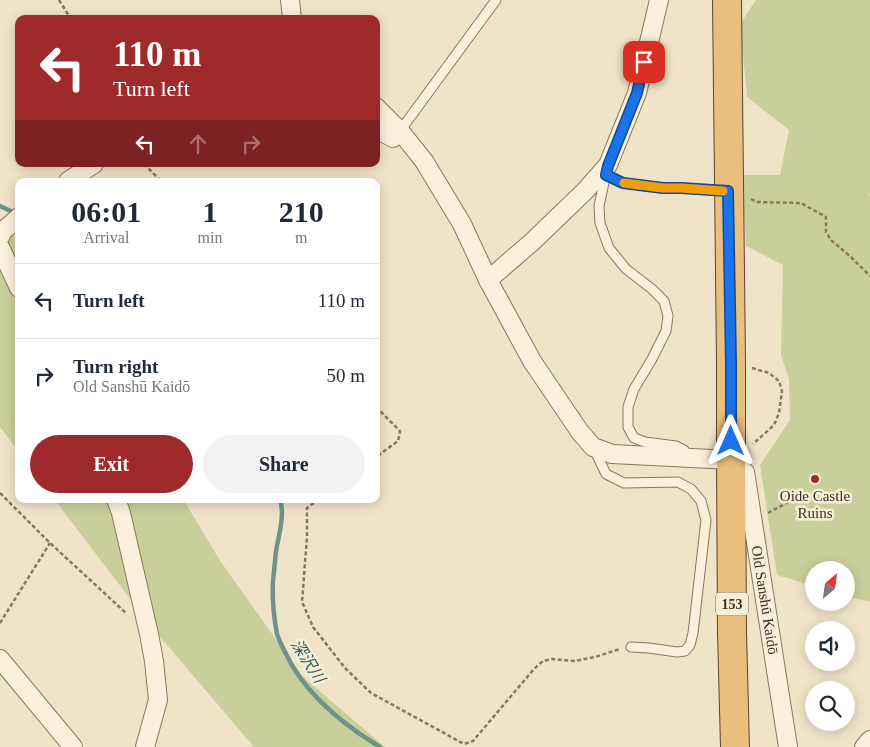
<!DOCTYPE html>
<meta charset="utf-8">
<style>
:root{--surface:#fff;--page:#f2f2f3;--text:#1f2937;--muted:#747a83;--line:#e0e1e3;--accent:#9e2a2b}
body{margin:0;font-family:"Times New Roman","Noto Sans JP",serif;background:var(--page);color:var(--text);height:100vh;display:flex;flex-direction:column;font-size:19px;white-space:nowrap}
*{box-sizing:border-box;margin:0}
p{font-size:16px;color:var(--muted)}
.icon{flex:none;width:28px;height:28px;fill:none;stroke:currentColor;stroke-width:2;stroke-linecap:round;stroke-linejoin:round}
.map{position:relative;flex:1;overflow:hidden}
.details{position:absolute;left:15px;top:178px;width:365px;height:325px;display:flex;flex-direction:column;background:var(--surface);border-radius:10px;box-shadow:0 2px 12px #0003}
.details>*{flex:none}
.hud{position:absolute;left:15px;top:15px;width:365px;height:152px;border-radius:10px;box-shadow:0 2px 12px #0003;background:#9e2a2b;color:#fff;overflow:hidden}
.needle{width:32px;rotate:29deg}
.tools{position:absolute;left:805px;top:561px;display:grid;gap:10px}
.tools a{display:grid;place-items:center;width:50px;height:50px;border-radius:50%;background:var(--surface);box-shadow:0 2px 12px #0003;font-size:25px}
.pin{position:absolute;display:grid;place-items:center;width:42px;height:42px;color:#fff;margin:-21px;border-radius:10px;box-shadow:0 2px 8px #0006}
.me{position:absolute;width:55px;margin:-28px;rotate:0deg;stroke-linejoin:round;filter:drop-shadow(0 0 4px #0008)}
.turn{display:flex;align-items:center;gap:18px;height:105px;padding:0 15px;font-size:22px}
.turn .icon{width:65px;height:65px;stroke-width:2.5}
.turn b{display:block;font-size:35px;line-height:42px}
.lanes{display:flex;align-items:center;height:48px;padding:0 15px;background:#0003;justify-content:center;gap:25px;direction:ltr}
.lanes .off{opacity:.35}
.eta{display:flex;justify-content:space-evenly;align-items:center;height:85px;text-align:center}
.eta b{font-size:30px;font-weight:700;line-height:35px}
.primary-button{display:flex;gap:10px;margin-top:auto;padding:10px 15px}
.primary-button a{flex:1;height:58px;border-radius:30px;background:var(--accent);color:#fff;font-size:20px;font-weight:700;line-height:58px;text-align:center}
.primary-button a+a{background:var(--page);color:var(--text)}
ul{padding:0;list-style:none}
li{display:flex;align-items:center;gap:15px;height:75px;padding:0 15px;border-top:1px solid var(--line)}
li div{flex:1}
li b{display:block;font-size:19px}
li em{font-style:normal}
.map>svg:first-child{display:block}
</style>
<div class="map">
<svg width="870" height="747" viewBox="0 0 870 747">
<rect width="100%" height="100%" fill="#f0e4c8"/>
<g fill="#c9cf9b">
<polygon points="756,0 870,0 870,193 869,194 870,199 870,602 846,596 846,570 814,570 814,586 777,575 760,465 790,420 789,379 781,355 783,265 746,246 742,175 780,175 789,130 747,97 740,24"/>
<polygon points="0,221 19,241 19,452 0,427"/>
<polygon points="54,499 183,499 221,562 302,676 385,747 254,747 150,625"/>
</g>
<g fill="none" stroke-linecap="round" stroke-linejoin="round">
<g stroke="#6f938a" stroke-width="4.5">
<polyline points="0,206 17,214"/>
<path d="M280,499C285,515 279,534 276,551C275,561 274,571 273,581C272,598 274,618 277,634C279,640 282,646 285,652C304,693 342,724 380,747"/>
</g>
<defs>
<g id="service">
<polyline points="400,131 496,0"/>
<polyline points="606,173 599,206 600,223 609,248 626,269 652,289 664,301 668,316 666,331 652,359 634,389 628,407 628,427 634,438 645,442 676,446 684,450 688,458"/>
<polyline points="606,175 623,183 663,188 681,188 725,191"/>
<polyline points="594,449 606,474 624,483 678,482 691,489 701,501 706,520 693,633 690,645 685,651 677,652 649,648 631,647"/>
</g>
<g id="minor">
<polyline points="290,0 292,19"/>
<polyline points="376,107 400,131 424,161 462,224 488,280 532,361 580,432 593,447 612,454 731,460 745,472 788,747"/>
<polyline points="376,129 393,138 400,131"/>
<polyline points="68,181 94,164"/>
<polyline points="0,237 3,231 19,217"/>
<polyline points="0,247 19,288"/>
<polyline points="488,280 532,242 585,191 608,165 637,93 659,0"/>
<polyline points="116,499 121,513 149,634 154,661 158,700 145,747"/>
<polyline points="0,659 73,747"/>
<polyline points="864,747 870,740"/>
</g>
<polyline id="trunk" points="727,0 731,363 731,460 732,632 735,747"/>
</defs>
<use href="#service" stroke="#8d765c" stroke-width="11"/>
<use href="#minor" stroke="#8d765c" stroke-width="20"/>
<use href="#trunk" stroke="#5b4430" stroke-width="30"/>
<g stroke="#8d765c" stroke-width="2.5" stroke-dasharray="4 2.5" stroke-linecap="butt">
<polyline points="59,0 71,19"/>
<polyline points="144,164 161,181"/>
<polyline points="751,199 757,202 801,203 826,217 826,232 831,240 851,257 870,276"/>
<polyline points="752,368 769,373 779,381 782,391 779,413 774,425 753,444"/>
<polyline points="376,407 400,431 398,441 376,457"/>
<polyline points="0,493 50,543 127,614"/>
<polyline points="319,499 307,508 307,537 302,602 313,627 345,668 371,693 464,744 473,741 534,669 543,661 552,659 574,661 595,657 620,649"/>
<polyline points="768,513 794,499"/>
<polyline points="0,623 50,543"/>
</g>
<use href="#service" stroke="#faf1dc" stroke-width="9"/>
<use href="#minor" stroke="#faf1dc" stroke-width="18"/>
<use href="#trunk" stroke="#eabe7c" stroke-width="28"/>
</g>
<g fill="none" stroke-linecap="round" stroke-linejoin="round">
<defs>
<polyline id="route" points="644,62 637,93 608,166 606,175 623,183 663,188 681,188 728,191 731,363 731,441"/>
</defs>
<use href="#route" stroke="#114b97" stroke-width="12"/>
<use href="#route" stroke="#1a73e8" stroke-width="9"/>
<polyline stroke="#f59e0b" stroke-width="9" points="624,183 663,188 681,188 723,191"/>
</g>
<circle fill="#9e2a2b" stroke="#f7eed8" stroke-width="2" cx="815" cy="479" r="5"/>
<g text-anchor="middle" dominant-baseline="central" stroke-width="5" stroke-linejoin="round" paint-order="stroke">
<rect fill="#f7eed8" stroke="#756857" stroke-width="1" x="716" y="592.5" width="32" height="23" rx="4"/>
<g font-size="14" font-weight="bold" fill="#3d2e20">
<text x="732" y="604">153</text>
</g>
<g font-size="15" fill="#3d2e20" stroke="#f7eed8">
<text x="815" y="496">Oide Castle<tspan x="815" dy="17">Ruins</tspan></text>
</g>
<g font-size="15" fill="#3d2e20" stroke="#f7eed8">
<text transform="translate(765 600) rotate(81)">Old Sanshū Kaidō</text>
</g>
<g font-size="16" font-style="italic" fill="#2f5d5a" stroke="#f7eed8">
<text transform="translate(308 661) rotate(57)">深沢川</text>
</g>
</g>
</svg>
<div class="tools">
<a><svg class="needle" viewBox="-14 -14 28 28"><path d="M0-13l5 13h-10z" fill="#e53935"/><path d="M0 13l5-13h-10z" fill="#747a83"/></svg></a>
<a><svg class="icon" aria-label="sound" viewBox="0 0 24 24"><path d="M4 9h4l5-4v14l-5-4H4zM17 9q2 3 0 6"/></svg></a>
<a><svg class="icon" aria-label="search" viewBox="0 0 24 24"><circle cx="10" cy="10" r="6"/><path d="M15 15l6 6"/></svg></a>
</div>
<div class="pin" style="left:644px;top:62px;background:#d93025"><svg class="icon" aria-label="arrive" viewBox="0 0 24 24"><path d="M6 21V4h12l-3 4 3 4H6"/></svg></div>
<svg class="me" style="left:731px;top:441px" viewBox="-20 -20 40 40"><path d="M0-17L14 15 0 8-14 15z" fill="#1a73e8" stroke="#fff" stroke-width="4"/></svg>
<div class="hud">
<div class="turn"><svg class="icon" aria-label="left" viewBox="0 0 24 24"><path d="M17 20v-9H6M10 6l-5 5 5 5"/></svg><div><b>110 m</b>Turn left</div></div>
<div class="lanes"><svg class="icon" aria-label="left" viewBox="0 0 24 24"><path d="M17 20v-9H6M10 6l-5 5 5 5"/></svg><svg class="icon off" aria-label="ahead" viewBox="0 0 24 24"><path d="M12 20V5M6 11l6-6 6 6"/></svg><svg class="icon off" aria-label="right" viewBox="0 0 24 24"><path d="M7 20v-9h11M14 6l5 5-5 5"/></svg></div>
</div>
<section class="details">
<div class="eta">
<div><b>06:01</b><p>Arrival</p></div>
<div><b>1</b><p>min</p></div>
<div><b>210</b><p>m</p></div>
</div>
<ul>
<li><svg class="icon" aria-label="left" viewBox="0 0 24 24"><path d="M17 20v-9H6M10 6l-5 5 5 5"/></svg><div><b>Turn left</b></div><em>110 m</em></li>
<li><svg class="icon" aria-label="right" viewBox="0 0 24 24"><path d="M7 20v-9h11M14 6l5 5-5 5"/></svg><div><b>Turn right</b><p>Old Sanshū Kaidō</p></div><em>50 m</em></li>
</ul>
<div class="primary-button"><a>Exit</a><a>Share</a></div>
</section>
</div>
